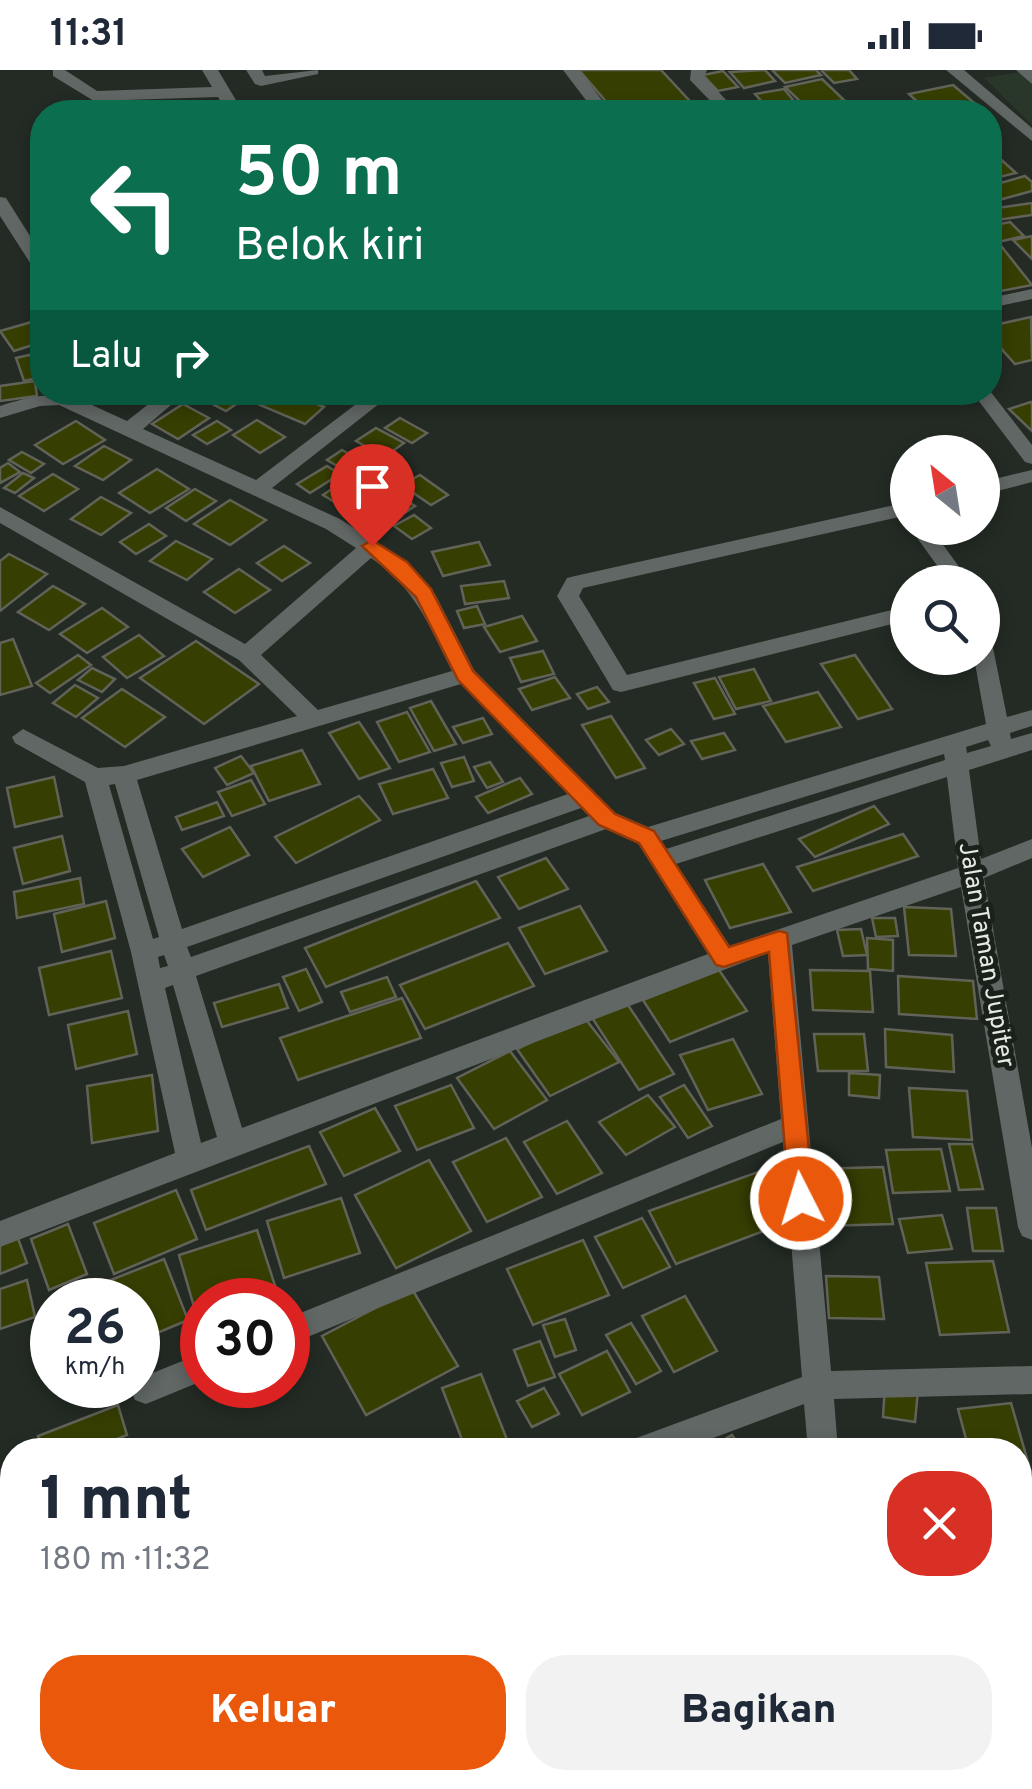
<!DOCTYPE html>
<html lang="id">
<meta charset="utf-8">
<style>
:root{--surface:#fff;--page:#f2f2f3;--text:#1f2937;--muted:#747a83;--accent:#ea580c}
body{margin:0;font-family:Overpass,sans-serif;background:var(--page);color:var(--text);height:100vh;display:flex;flex-direction:column;font-size:38px;white-space:nowrap}
*{box-sizing:border-box;margin:0}
p{font-size:32px;color:var(--muted)}
.icon{flex:none;width:55px;height:55px;fill:none;stroke:currentColor;stroke-width:2;stroke-linecap:round;stroke-linejoin:round}
.map{position:relative;flex:1;overflow:hidden}
.sheet{position:absolute;left:0px;top:1368px;width:1032px;height:352px;display:flex;flex-direction:column;background:var(--surface);border-radius:40px 40px 0 0;box-shadow:0 5px 15px #0003}
.sheet>*{flex:none}
.banner{position:absolute;left:30px;top:30px;width:972px;height:305px;border-radius:40px;box-shadow:0 5px 15px #0003;background:#0b6e4f;color:#fff;overflow:hidden}
.needle{width:65px;rotate:330deg}
.controls{position:absolute;left:890px;top:365px;display:grid;gap:20px}
.controls a{display:grid;place-items:center;width:110px;height:110px;border-radius:50%;background:var(--surface);box-shadow:0 5px 15px #0003;font-size:50px}
.speed{position:absolute;left:30px;top:1208px;display:flex;gap:20px;font-size:50px;font-weight:700;text-align:center}
.speed>*{display:grid;place-content:center;width:130px;height:130px;border-radius:50%;background:var(--surface);box-shadow:0 5px 15px #0003;line-height:1}
.speed small{font-size:25px;font-weight:400}
.speed .limit{border:15px solid #d22;background:#fff;color:#111}
.pin{position:absolute;display:grid;place-items:center;width:85px;height:85px;color:#fff;margin:-102px -42px;border-radius:50% 50% 50% 0;rotate:-45deg;box-shadow:0 0 10px #0007}
.pin .icon{rotate:45deg}
.me{position:absolute;width:110px;margin:-55px;rotate:355deg;stroke-linejoin:round;filter:drop-shadow(0 0 8px #0008)}
.turn{display:flex;align-items:center;gap:35px;height:210px;padding:0 40px;font-size:45px}
.turn .icon{width:130px;height:130px;stroke-width:2.5}
.turn b{display:block;font-size:70px;line-height:85px}
.then{display:flex;align-items:center;height:95px;padding:0 40px;background:#0003;gap:20px;font-size:38px}
.round{display:grid;place-items:center;flex:none;width:105px;height:105px;border-radius:40px;background:var(--page)}
.head{display:flex;align-items:center;justify-content:space-between;height:170px;padding:0 40px}
h1{font-size:60px;font-weight:800;line-height:75px}
.cta{display:flex;gap:20px;margin-top:auto;padding:20px 40px}
.cta a{flex:1;height:115px;border-radius:40px;background:var(--accent);color:#fff;font-size:40px;font-weight:800;line-height:115px;text-align:center}
.cta a+a{background:var(--page);color:var(--text)}
.status{display:flex;justify-content:space-between;align-items:center;height:70px;padding:0 50px;background:var(--surface);direction:ltr}
.status svg{height:28px;fill:currentColor}
.map>svg:first-child{display:block}
</style>
<div class="status"><b>11:31</b><svg viewBox="0 0 49 12"><path d="M0 12V9h3v3zM5 12V6h3v6zM10 12V3h3v9zM15 12V0h3v12zM26 1h20v11H26zM47 4h2v5h-2z"/></svg></div>
<div class="map">
<svg width="1032" height="1719" viewBox="0 0 1032 1719">
<rect width="100%" height="100%" fill="#232b24"/>
<polygon fill="#29362a" points="1032,0 1032,55 984,8"/>
<g fill="#373e02" stroke="#616358" stroke-width="2.5">
<polygon points="579,0 661,0 700,42 615,42"/>
<polygon points="765,0 775,11 744,18 730,2"/>
<polygon points="772,0 816,0 821,5 785,13"/>
<polygon points="821,0 849,0 857,9 834,13"/>
<polygon points="723,1 738,17 718,21 703,5"/>
<polygon points="822,9 844,30 807,38 785,17"/>
<polygon points="953,15 985,42 928,42 909,24"/>
<polygon points="784,19 803,42 771,42 755,24"/>
<polygon points="997,86 1016,103 995,108 990,104 990,88"/>
<polygon points="1025,106 1032,112 1032,121 999,130 990,122 990,116"/>
<polygon points="1032,133 1032,145 990,151 990,139"/>
<polygon points="1010,152 1024,166 998,172 1032,215 990,223 990,156"/>
<polygon points="1032,166 1032,189 1013,170"/>
<polygon points="1031,247 1032,290 1015,294 990,266 990,256"/>
<polygon points="42,249 42,272 14,281 0,261"/>
<polygon points="42,282 42,307 24,311 16,288"/>
<polygon points="35,311 37,326 0,331 0,316"/>
<polygon points="221,322 239,332 226,341 193,324"/>
<polygon points="276,322 288,322 324,337 305,354 260,335"/>
<polygon points="1031,332 1032,333 1032,361 1009,339"/>
<polygon points="183,334 209,348 178,369 152,354"/>
<polygon points="400,348 427,363 412,373 385,358"/>
<polygon points="257,350 285,367 260,383 233,365"/>
<polygon points="76,351 105,370 63,394 35,375"/>
<polygon points="217,351 231,360 207,374 193,365"/>
<polygon points="376,358 404,373 384,387 356,371"/>
<polygon points="104,376 131,390 103,410 75,396"/>
<polygon points="342,380 374,398 359,409 327,390"/>
<polygon points="22,382 44,394 31,403 9,390"/>
<polygon points="8,393 20,402 0,413 0,398"/>
<polygon points="327,396 340,404 310,423 297,414"/>
<polygon points="157,399 189,419 150,443 119,423"/>
<polygon points="23,403 34,408 15,423 4,418"/>
<polygon points="53,404 78,419 44,441 19,426"/>
<polygon points="420,405 448,425 431,435 402,415"/>
<polygon points="345,410 363,420 341,436 323,425"/>
<polygon points="195,419 216,431 186,451 166,438"/>
<polygon points="391,421 415,436 392,451 369,437"/>
<polygon points="101,427 131,443 101,465 71,449"/>
<polygon points="230,430 266,450 230,475 194,454"/>
<polygon points="414,445 431,458 412,469 394,456"/>
<polygon points="149,454 166,466 136,484 120,472"/>
<polygon points="176,471 212,489 187,510 150,491"/>
<polygon points="479,472 490,495 443,506 432,482"/>
<polygon points="284,476 310,493 282,511 257,493"/>
<polygon points="9,484 47,504 0,541 0,491"/>
<polygon points="239,499 270,520 235,543 204,522"/>
<polygon points="504,511 509,528 465,534 461,516"/>
<polygon points="53,516 85,534 49,560 18,542"/>
<polygon points="477,536 485,554 464,558 457,541"/>
<polygon points="102,538 128,557 87,583 60,564"/>
<polygon points="522,546 537,571 500,582 484,557"/>
<polygon points="139,565 164,586 127,608 103,587"/>
<polygon points="13,569 32,616 0,625 0,573"/>
<polygon points="196,571 259,614 204,654 140,608"/>
<polygon points="543,581 554,604 521,612 510,588"/>
<polygon points="78,585 91,595 50,623 36,613"/>
<polygon points="855,585 892,639 858,649 821,594"/>
<polygon points="92,598 115,609 102,622 78,610"/>
<polygon points="754,599 771,631 736,639 719,607"/>
<polygon points="555,607 570,628 532,640 519,619"/>
<polygon points="715,608 735,644 714,649 694,613"/>
<polygon points="75,615 98,628 76,647 53,633"/>
<polygon points="597,617 609,632 588,639 577,624"/>
<polygon points="122,619 165,647 125,677 82,648"/>
<polygon points="818,622 841,657 786,672 763,636"/>
<polygon points="431,631 456,674 434,681 410,638"/>
<polygon points="407,642 430,682 399,692 377,652"/>
<polygon points="611,646 645,698 616,708 582,655"/>
<polygon points="483,648 492,664 463,673 453,657"/>
<polygon points="359,652 390,698 359,709 329,663"/>
<polygon points="671,659 684,674 659,685 646,670"/>
<polygon points="724,663 735,680 702,689 691,671"/>
<polygon points="302,680 320,714 269,731 251,696"/>
<polygon points="241,686 254,703 227,715 215,698"/>
<polygon points="464,687 474,711 452,717 441,693"/>
<polygon points="490,692 503,712 487,718 474,697"/>
<polygon points="433,699 448,728 393,744 379,714"/>
<polygon points="54,707 62,746 15,757 7,718"/>
<polygon points="520,708 532,724 488,743 476,727"/>
<polygon points="251,710 265,734 232,746 218,722"/>
<polygon points="359,726 380,750 296,793 275,767"/>
<polygon points="217,732 224,746 182,760 176,747"/>
<polygon points="874,736 889,754 815,787 799,769"/>
<polygon points="230,757 249,785 203,807 182,779"/>
<polygon points="903,764 918,786 813,821 797,797"/>
<polygon points="62,766 70,801 23,814 14,778"/>
<polygon points="546,788 568,819 519,839 498,807"/>
<polygon points="763,794 791,842 730,858 705,810"/>
<polygon points="80,808 84,834 17,848 14,822"/>
<polygon points="476,811 500,848 326,917 305,878"/>
<polygon points="106,831 115,868 62,882 54,844"/>
<polygon points="580,836 607,881 545,904 519,858"/>
<polygon points="904,837 951,839 956,886 909,885"/>
<polygon points="872,848 895,848 898,866 876,867"/>
<polygon points="861,859 867,885 843,886 837,860"/>
<polygon points="867,868 893,870 893,901 868,899"/>
<polygon points="508,873 534,916 425,959 400,915"/>
<polygon points="111,881 122,928 49,945 39,898"/>
<polygon points="306,899 322,932 299,941 283,907"/>
<polygon points="719,900 747,941 670,972 643,930"/>
<polygon points="810,900 870,901 873,942 813,940"/>
<polygon points="898,906 973,911 977,949 899,944"/>
<polygon points="387,907 396,927 350,942 341,922"/>
<polygon points="279,914 288,938 222,957 214,933"/>
<polygon points="402,928 421,968 298,1010 280,968"/>
<polygon points="626,932 674,1004 639,1020 591,946"/>
<polygon points="128,941 137,984 76,999 68,955"/>
<polygon points="584,947 619,992 550,1026 517,979"/>
<polygon points="885,959 952,965 954,1002 886,997"/>
<polygon points="814,964 864,964 868,1001 818,1001"/>
<polygon points="733,969 762,1024 708,1040 680,985"/>
<polygon points="510,981 547,1030 494,1059 457,1008"/>
<polygon points="849,1003 880,1005 879,1028 849,1025"/>
<polygon points="152,1005 158,1061 92,1073 87,1016"/>
<polygon points="451,1015 474,1058 417,1080 395,1036"/>
<polygon points="684,1015 712,1056 688,1068 660,1027"/>
<polygon points="909,1018 967,1021 972,1070 913,1067"/>
<polygon points="648,1025 675,1057 626,1085 599,1052"/>
<polygon points="375,1038 400,1081 344,1106 320,1062"/>
<polygon points="567,1051 602,1103 557,1124 524,1072"/>
<polygon points="506,1068 542,1127 487,1152 453,1092"/>
<polygon points="949,1074 972,1074 983,1119 959,1120"/>
<polygon points="309,1076 326,1114 206,1160 191,1120"/>
<polygon points="941,1079 950,1121 893,1123 886,1080"/>
<polygon points="429,1090 471,1161 396,1198 355,1125"/>
<polygon points="883,1097 893,1154 822,1156 814,1099"/>
<polygon points="758,1102 785,1153 676,1194 649,1141"/>
<polygon points="176,1120 197,1169 114,1204 94,1153"/>
<polygon points="341,1128 360,1183 284,1208 267,1151"/>
<polygon points="967,1138 996,1138 1003,1181 973,1181"/>
<polygon points="942,1145 952,1179 908,1183 899,1149"/>
<polygon points="642,1148 670,1197 623,1218 595,1167"/>
<polygon points="68,1154 87,1204 49,1220 31,1169"/>
<polygon points="257,1160 279,1228 202,1230 199,1254 179,1185"/>
<polygon points="16,1163 27,1193 0,1204 0,1169"/>
<polygon points="583,1170 609,1225 533,1255 507,1199"/>
<polygon points="164,1189 188,1250 138,1271 138,1230 98,1230 93,1217"/>
<polygon points="993,1191 1009,1262 940,1265 926,1193"/>
<polygon points="826,1206 879,1207 884,1249 829,1248"/>
<polygon points="27,1210 35,1247 0,1259 0,1219"/>
<polygon points="412,1219 458,1296 366,1345 322,1266"/>
<polygon points="685,1226 717,1281 674,1302 642,1246"/>
<polygon points="565,1249 576,1280 555,1287 543,1255"/>
<polygon points="631,1253 661,1301 636,1314 606,1265"/>
<polygon points="540,1271 555,1307 528,1316 514,1280"/>
<polygon points="607,1281 630,1322 582,1345 559,1304"/>
<polygon points="481,1304 508,1372 488,1380 466,1380 442,1318"/>
<polygon points="885,1314 918,1320 915,1352 883,1347"/>
<polygon points="544,1318 559,1344 532,1357 517,1331"/>
<polygon points="1011,1333 1032,1406 1032,1413 1020,1414 1020,1380 969,1380 958,1339"/>
<polygon points="118,1335 127,1365 89,1380 42,1380 38,1366"/>
<polygon points="732,1365 742,1380 707,1380"/>
<polygon points="1021,1439 1032,1486 1032,1522 1020,1523"/>
<polygon points="1020,1546 1032,1547 1032,1642 1020,1642"/>
<polygon points="1020,1648 1032,1649 1032,1719 1018,1719"/>
<polygon points="12,1705 27,1708 30,1719 0,1719 0,1711"/>
<polygon points="38,1708 124,1708 126,1715 118,1719 42,1719"/>
<polygon points="176,1708 217,1708 195,1719 181,1719"/>
<polygon points="333,1708 413,1708 389,1719 338,1719"/>
<polygon points="878,1708 913,1708 915,1719 880,1719"/>
<polygon points="929,1708 959,1708 960,1719 929,1719"/>
</g>
<g fill="none" stroke-linecap="round" stroke-linejoin="round">
<g fill="#616765" fill-rule="evenodd">
<polygon points="53,0 65,0 97,21 212,17 202,0 218,0 243,42 227,42 218,27 94,31 53,6"/>
<polygon points="246,0 262,0 265,6 318,0 318,4 261,16 255,14"/>
<polygon points="563,0 579,0 611,42 595,42"/>
<polygon points="691,0 707,0 704,6 737,42 721,42 690,10"/>
<polygon points="946,0 964,0 1032,58 1032,71"/>
<polygon points="1016,0 1032,0 1032,14"/>
<polygon points="0,127 6,128 42,185 42,203 36,202 0,146"/>
<polygon points="1032,219 1032,229 990,238 990,228"/>
<polygon points="990,321 1032,375 1032,394 1025,392 972,322"/>
<path d="M164,322H186L143,359L256,410L372,322H394L272,418L340,449L407,492L435,524L474,600L615,743L648,757L986,654L974,588H982V561L990,563L1007,647L1032,640V656L1010,663L1011,669L1032,663V680L969,700L981,789L1032,769V788L984,808L1032,1078V1170L1022,1166L1018,1157L961,817L792,875L831,1301L1032,1296V1324L834,1329L838,1380H808L804,1334L681,1380H627L631,1370L802,1307L783,1072L288,1275V1248L781,1049L768,883L0,1177V1151L175,1083L131,882L85,712L15,673L12,667L23,659L98,698L124,696L297,646L239,590L0,453V437L245,574L356,478L326,459L59,335L40,336L0,348V336C62,316 71,326 127,351ZM371,488C414,516 430,557 452,601L318,640L261,585ZM461,614L568,724L182,859L137,710ZM988,670L991,676L967,683L966,677ZM944,684L945,690L666,779L661,771ZM947,707L958,798L730,876L676,794ZM115,714L159,867L153,869L109,715ZM581,738L589,746L191,887L187,877ZM606,759L638,773L708,884L242,1058L196,906ZM164,885L168,896L160,898L158,887ZM173,915L217,1067L201,1073L165,918Z"/>
<path d="M458,322H495C487,331 466,331 458,322Z"/>
<polygon points="1032,400 1032,412 982,425 982,412"/>
<polygon points="908,432 908,445 583,518 579,526 627,605 908,536 908,550 621,622 613,620 557,526 567,508 575,506"/>
<polygon points="910,458 931,458 970,512 949,512"/>
<polygon points="202,1283 202,1311 146,1334 135,1330 131,1320 138,1309"/>
<polygon points="0,1408 12,1416 12,1497 0,1490"/>
<polygon points="12,1612 12,1657 0,1663 0,1618"/>
<polygon points="538,1708 589,1708 584,1719 533,1719"/>
<polygon points="830,1708 864,1708 865,1719 831,1719"/>
</g>
</g>
<polygon fill="#ea580c" stroke="#983908" stroke-width="2.5" points="372,470 407,492 431,519 473,601 615,744 654,761 729,877 779,861 787,863 814,1129 810,1137 801,1140 789,1129 769,882 724,897 716,895 639,773 599,755 458,610 416,527 362,476"/>
<g text-anchor="middle" dominant-baseline="central" stroke-width="10" stroke-linejoin="round" paint-order="stroke">
<g font-size="25" fill="#e5eae5" stroke="#1a211a">
<text transform="translate(985 885) rotate(80)">Jalan Taman Jupiter</text>
</g>
</g>
</svg>
<div class="controls">
<a><svg class="needle" viewBox="-14 -14 28 28"><path d="M0-13l5 13h-10z" fill="#e53935"/><path d="M0 13l5-13h-10z" fill="#747a83"/></svg></a>
<a><svg class="icon" aria-label="search" viewBox="0 0 24 24"><circle cx="10" cy="10" r="6"/><path d="M15 15l6 6"/></svg></a>
</div>
<div class="speed"><div>26<small>km/h</small></div><div class="limit">30</div></div>
<div class="pin" style="left:372px;top:476px;background:#d93025"><svg class="icon" aria-label="arrive" viewBox="0 0 24 24"><path d="M6 21V4h12l-3 4 3 4H6"/></svg></div>
<svg class="me" style="left:801px;top:1129px" viewBox="-20 -20 40 40"><circle r="17" fill="#ea580c" stroke="#fff" stroke-width="3"/><path d="M0-11L8 9 0 5-8 9z" fill="#fff"/></svg>
<div class="banner">
<div class="turn"><svg class="icon" aria-label="left" viewBox="0 0 24 24"><path d="M17 20v-9H6M10 6l-5 5 5 5"/></svg><div><b>50 m</b>Belok kiri</div></div>
<div class="then">Lalu<svg class="icon" aria-label="right" viewBox="0 0 24 24"><path d="M7 20v-9h11M14 6l5 5-5 5"/></svg></div>
</div>
<section class="sheet">
<div class="head"><div><h1>1 mnt</h1><p>180 m · 11:32</p></div><a class="round" style="background:#d93025;color:#fff"><svg class="icon" aria-label="close" viewBox="0 0 24 24"><path d="M6 6l12 12M18 6L6 18"/></svg></a></div>
<div class="cta"><a>Keluar</a><a>Bagikan</a></div>
</section>
</div>
